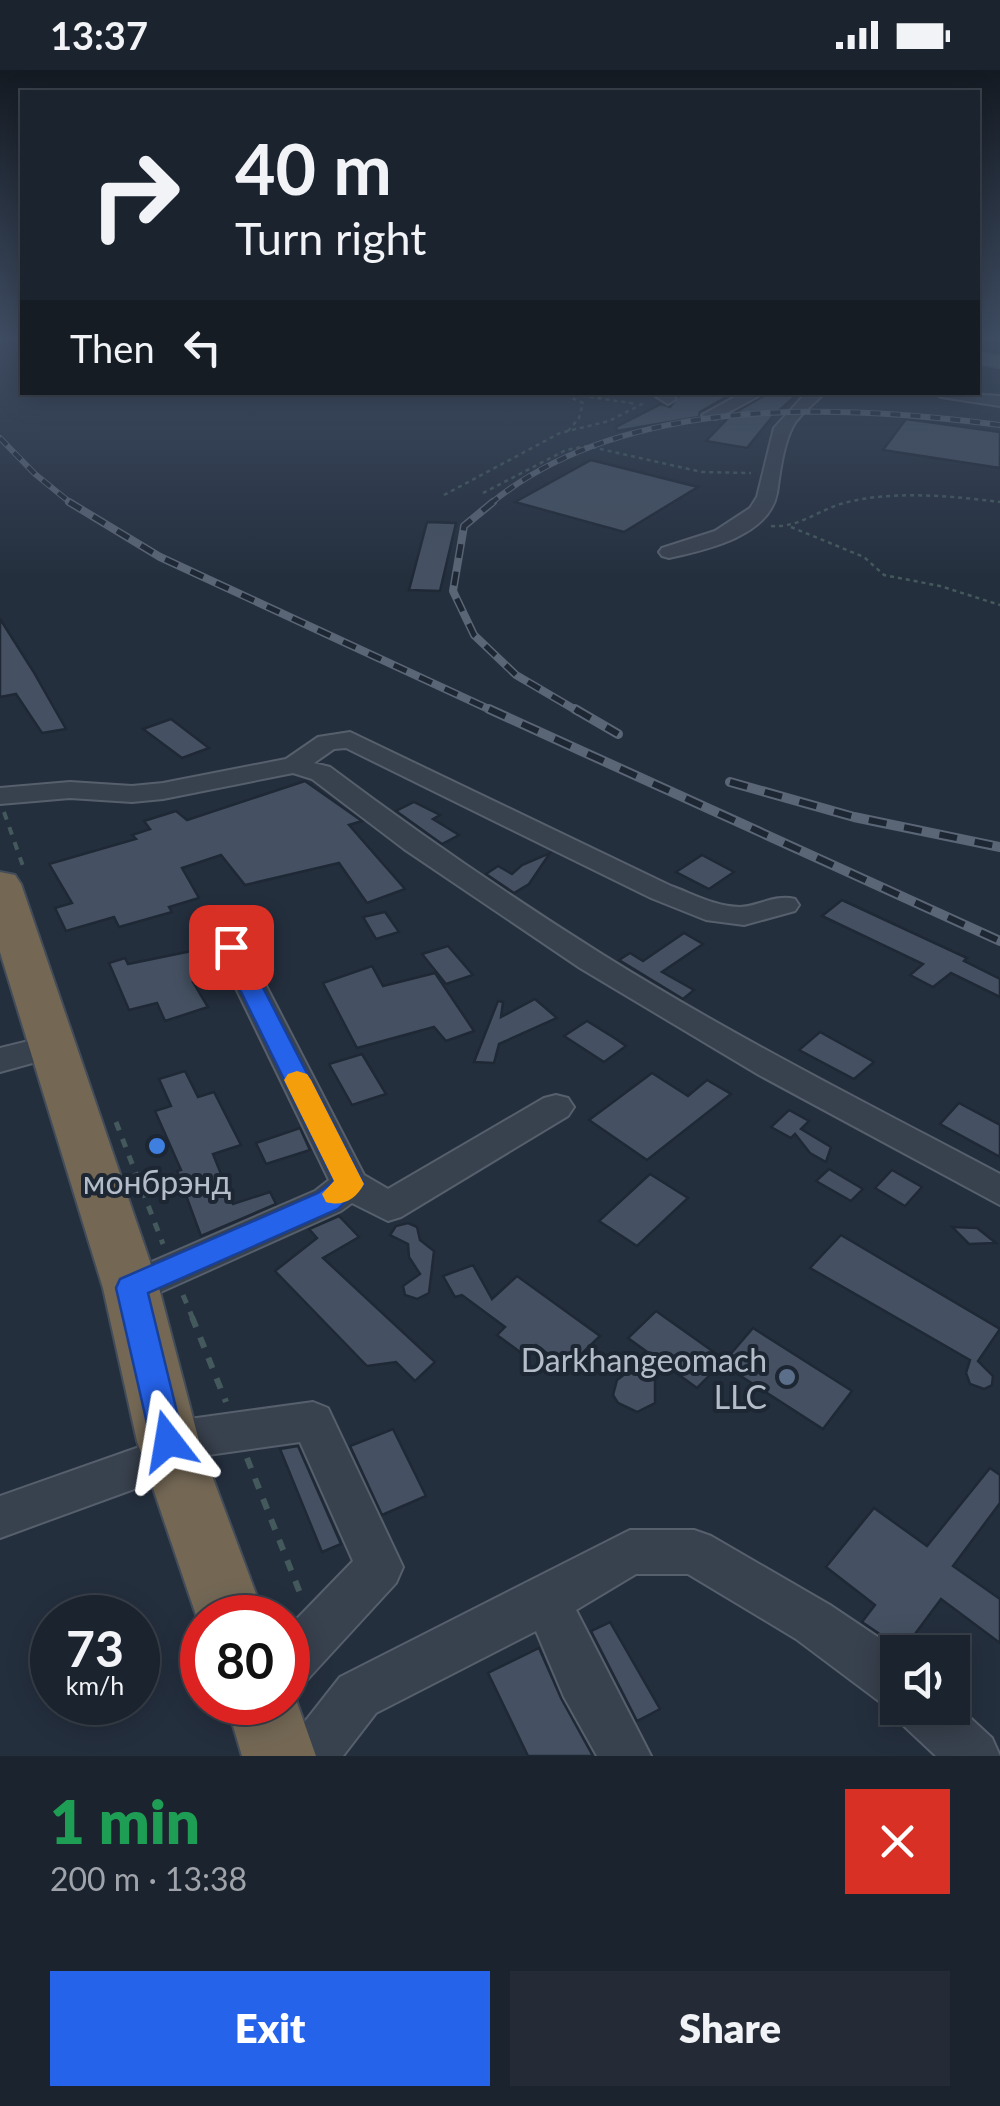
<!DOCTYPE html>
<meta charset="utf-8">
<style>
:root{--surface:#1b232e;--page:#242b36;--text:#f1f3f6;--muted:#a0a4aa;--line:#39404a;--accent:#2563eb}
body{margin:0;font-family:Lato,sans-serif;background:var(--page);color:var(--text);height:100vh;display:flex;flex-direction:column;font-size:38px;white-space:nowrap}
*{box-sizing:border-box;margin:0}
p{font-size:32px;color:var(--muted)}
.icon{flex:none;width:55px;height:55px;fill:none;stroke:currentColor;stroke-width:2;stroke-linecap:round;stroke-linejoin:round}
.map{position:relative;height:1686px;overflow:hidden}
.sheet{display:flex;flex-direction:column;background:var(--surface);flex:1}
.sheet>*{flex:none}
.hud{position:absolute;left:20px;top:20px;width:960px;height:305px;border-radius:0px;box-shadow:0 5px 25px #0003,0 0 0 2px var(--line);background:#1b232e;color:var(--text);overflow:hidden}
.controls{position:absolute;left:880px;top:1565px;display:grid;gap:20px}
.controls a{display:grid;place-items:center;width:90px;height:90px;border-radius:0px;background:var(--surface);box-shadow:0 5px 25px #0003,0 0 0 2px var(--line);font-size:50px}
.speed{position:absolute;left:30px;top:1525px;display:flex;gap:20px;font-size:50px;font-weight:700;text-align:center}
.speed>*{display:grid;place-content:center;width:130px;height:130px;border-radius:50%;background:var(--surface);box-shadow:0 5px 25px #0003,0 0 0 2px var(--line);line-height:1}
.speed small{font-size:25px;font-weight:400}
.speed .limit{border:15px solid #d22;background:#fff;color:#111}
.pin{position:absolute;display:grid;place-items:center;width:85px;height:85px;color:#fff;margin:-42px;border-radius:20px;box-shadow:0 5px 15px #0006}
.me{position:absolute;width:110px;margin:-55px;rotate:346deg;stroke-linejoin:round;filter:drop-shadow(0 0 8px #0008)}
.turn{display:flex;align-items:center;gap:35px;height:210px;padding:0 50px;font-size:45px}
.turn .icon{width:130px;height:130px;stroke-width:2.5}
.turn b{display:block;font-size:70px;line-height:85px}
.then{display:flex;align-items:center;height:95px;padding:0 50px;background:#0003;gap:20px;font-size:38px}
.round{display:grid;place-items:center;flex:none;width:105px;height:105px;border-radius:0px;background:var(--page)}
.summary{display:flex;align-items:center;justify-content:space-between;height:170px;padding:0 50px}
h1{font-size:60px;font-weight:800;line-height:75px;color:#1e9e55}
.action{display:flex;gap:20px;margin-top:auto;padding:20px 50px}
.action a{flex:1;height:115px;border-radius:0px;background:var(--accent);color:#fff;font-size:40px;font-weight:800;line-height:115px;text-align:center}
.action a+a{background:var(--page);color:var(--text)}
.status{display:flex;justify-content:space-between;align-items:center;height:70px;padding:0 50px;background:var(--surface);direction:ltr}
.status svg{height:28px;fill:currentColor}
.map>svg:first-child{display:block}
</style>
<div class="status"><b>13:37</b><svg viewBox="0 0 49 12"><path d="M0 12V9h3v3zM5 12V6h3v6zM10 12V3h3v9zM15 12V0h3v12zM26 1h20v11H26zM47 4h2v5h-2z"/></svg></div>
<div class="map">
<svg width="1000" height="1686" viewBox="0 0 1000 1686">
<rect width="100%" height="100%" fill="#242f3e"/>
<g fill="#455162" stroke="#1f2835" stroke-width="2.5">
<polygon points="682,322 735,322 700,342 699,347 617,361 616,357 661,334 670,337"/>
<polygon points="770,322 800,322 773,346 747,378 706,371 731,345"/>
<polygon points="906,349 1000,362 1000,398 883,380"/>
<polygon points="591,390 698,417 624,462 515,432"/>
<polygon points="427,452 456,453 440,521 409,520"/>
<polygon points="0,549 33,601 66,659 42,663 16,624 0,627"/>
<polygon points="171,649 209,678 182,688 143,659"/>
<polygon points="305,711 362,751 349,755 405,819 367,833 339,793 245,815 221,785 182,798 199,828 169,837 172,842 119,857 114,847 66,861 55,838 72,833 49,794 136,769 132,765 150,759 144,751 176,741 187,750"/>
<polygon points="414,732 440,745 433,749 459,765 442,774 396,741"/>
<polygon points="550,783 529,814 514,823 486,804 498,796 512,804 522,795"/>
<polygon points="702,785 734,802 709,819 676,802"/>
<polygon points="842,830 967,888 964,891 1000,909 1000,927 951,903 933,917 910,905 923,894 822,846"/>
<polygon points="385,842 399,862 376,869 363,847"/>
<polygon points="684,863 703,874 662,902 694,920 683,929 619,890 630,883 643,891"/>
<polygon points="448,876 473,905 446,914 422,884"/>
<polygon points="211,877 224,903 193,912 208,937 165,951 157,933 129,940 109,893 125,888 128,894"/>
<polygon points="372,896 383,916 435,903 474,961 446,971 434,957 357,978 323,913"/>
<polygon points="535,929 557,948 499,974 494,993 474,992 498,931 503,932 501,947"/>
<polygon points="587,951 616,969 626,976 604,992 564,966"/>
<polygon points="820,962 874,992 854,1009 799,980"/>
<polygon points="362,984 386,1024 352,1035 329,994"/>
<polygon points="185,1001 198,1027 214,1022 241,1075 213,1084 233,1134 270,1122 276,1134 201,1166 177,1101 181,1100 155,1041 171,1036 159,1009"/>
<polygon points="652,1003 688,1026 707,1010 731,1024 647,1090 589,1050"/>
<polygon points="959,1033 1000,1055 1000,1087 940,1054"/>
<polygon points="789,1040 809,1051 801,1059 831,1077 826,1092 810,1083 795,1064 791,1068 771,1057"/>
<polygon points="300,1058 310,1080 266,1094 256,1073"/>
<polygon points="829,1099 863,1119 851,1131 816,1111"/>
<polygon points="892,1100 922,1117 905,1136 875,1118"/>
<polygon points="650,1104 688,1128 637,1176 599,1151"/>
<polygon points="339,1146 359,1167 323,1188 435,1292 415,1311 396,1292 367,1296 275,1201 317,1168 309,1159"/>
<polygon points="408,1153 417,1157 420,1170 434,1181 429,1223 417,1229 405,1225 403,1216 420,1204 409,1187 408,1174 390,1165 396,1156"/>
<polygon points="952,1157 977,1158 996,1173 969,1174"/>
<polygon points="841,1165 1000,1259 978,1291 993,1306 992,1315 984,1319 970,1314 966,1303 970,1290 810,1198"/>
<polygon points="473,1195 492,1229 517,1206 600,1266 567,1298 536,1275 524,1285 497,1265 505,1257 462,1225 455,1227 443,1206"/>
<polygon points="656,1241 725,1290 697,1318 628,1268"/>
<polygon points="753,1258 852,1321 823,1359 722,1294"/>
<polygon points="655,1300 655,1333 637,1342 618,1333 613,1325 617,1310 625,1304"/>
<polygon points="393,1359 426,1426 382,1445 350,1376"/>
<polygon points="298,1376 341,1474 322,1482 280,1379"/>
<polygon points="990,1398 1000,1405 1000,1433 953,1496 1000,1529 1000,1573 941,1529 903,1580 862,1552 875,1535 826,1497 874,1438 927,1476"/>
<polygon points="610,1552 660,1639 637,1651 591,1561"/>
<polygon points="539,1578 561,1628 593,1686 528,1686 488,1603"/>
</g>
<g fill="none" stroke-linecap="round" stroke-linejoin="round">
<defs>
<g id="minor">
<polygon points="649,322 669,322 676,329 668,334"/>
<polygon points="744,322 766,322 716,349 702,345"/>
<path d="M807,322H825C815,334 800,343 793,356C783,375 780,403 777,423C769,467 704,480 669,488L662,486L659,482L662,478L715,461L750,438L757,427L774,358Z"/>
<polygon points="933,322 1000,326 1000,336 941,327"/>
<path d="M350,662L671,816C693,824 716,837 740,837C759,836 775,824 795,829L799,835L795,841L744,855L706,850L651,828L346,678L334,679L314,693L330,697C418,763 508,825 600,883C729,964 866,1033 1000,1104V1135L759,1005L580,898L404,779L312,709L293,703L163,729L132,732L70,728L0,734V718L70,712L132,716L163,713L286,689L318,667Z"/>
<polygon points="231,867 242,870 246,877 364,1105 388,1119 544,1028 556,1025 568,1028 574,1037 568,1046 401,1147 388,1151 352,1133 341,1141 145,1229 131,1234 117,1229 111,1218 117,1207 315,1121 329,1110 216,877 220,870"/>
<polygon points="53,965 65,968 70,976 65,984 0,1002 0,978"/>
<polygon points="313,1332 328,1338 403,1497 396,1513 306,1611 288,1618 288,1558 353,1491 300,1372 194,1387 189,1399 0,1468 0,1426 148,1374 152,1357 168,1352"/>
<polygon points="630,1460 694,1460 711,1466 830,1535 900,1582 898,1638 952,1638 952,1631 992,1668 1000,1686 936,1686 904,1656 897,1639 880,1632 796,1569 688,1504 636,1504 576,1540 651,1686 597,1686 564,1627 536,1561 376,1643 343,1686 284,1686 292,1668 340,1607"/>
</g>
<polygon id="major" points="978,282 1000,286 1000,298 978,294"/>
<g id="highway">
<polygon points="0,802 15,805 21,814 159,1218 199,1371 265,1548 202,1548 202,1562 197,1548 137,1371 103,1218 0,882"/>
<polygon points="288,1607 316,1686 242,1686 226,1632 288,1632"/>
</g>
</defs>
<use href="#minor" stroke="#565f6c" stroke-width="4"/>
<use href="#major" stroke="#414a57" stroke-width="3"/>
<use href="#highway" stroke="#434c59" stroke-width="4"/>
<g stroke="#44595c" stroke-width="2.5" stroke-dasharray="4 4" stroke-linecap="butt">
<polyline points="558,322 637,334"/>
<polyline points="568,361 579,348 583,333 572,328"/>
<polyline points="483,423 566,380 587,376 702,402 751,403"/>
<polyline points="444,425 560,363 609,351 644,333"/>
<path d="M771,456C799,458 818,440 844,433C893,420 951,426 1000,432"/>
<polyline points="791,457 864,487 884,505 940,516 1000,535"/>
</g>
<polyline stroke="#44595c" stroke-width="4" stroke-dasharray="8 8" stroke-linecap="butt" points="4,742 24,799"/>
<g stroke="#44595c" stroke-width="5" stroke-dasharray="9 9" stroke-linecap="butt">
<polyline points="116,1052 163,1174"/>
<polyline points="183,1225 193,1249"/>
</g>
<g stroke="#44595c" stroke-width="6" stroke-dasharray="11 11" stroke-linecap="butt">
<polyline points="192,1247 226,1332"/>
<polyline points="247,1388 302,1528"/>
</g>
<use href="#minor" fill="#38414e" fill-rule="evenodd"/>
<use href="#major" fill="#56606e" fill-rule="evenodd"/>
<use href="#highway" fill="#746855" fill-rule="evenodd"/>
<defs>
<g id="rail-far2">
<polyline points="0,368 35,404 72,434"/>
<path d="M490,434C623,324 838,334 1000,355"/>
</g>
<g id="rail-far1">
<polyline points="69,432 160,487 495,642"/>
<polyline points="493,432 464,456 453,521 474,565 516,605 579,642"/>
</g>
<g id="rail">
<polyline points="489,639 1000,871"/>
<polyline points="575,639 618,664"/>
<polyline points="730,712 854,747 1000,777"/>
</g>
</defs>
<use href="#rail-far2" stroke="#5a6575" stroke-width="6"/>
<use href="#rail-far1" stroke="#5a6575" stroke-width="8"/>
<use href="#rail" stroke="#5a6575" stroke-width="10"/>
<use href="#rail-far2" stroke="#1d2633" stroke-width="4" stroke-dasharray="10" stroke-linecap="butt"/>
<use href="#rail-far1" stroke="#1d2633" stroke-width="5" stroke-dasharray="14" stroke-linecap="butt"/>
<use href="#rail" stroke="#1d2633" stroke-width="6" stroke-dasharray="18" stroke-linecap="butt"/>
</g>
<linearGradient id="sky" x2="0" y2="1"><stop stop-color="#141a22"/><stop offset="0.53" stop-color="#3f4d63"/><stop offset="1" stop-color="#3f4d63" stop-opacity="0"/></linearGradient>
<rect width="1000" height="507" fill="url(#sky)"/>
<polygon fill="#2563eb" stroke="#184099" stroke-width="2.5" points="231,870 242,877 364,1114 338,1139 148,1223 184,1371 180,1381 168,1385 156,1381 151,1371 116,1218 120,1209 318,1123 334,1111 219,877"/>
<path fill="#f59e0b" d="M297,1001L307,1004L311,1010L364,1114C356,1129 343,1137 326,1132L322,1124L334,1111L284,1010L288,1004Z"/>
<circle fill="#3f7fe0" stroke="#1d2633" stroke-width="4" cx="157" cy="1076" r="10"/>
<circle fill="#5c6f8a" stroke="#1d2633" stroke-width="4" cx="787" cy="1307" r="10"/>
<g text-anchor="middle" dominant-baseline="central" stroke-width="8" stroke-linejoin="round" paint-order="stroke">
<g font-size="32" fill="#b4bcc9" stroke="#1d2633">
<text x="157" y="1111">монбрэнд</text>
<text x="767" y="1289" text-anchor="end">Darkhangeomach<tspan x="767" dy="37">LLC</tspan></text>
</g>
</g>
</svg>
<div class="controls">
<a><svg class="icon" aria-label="sound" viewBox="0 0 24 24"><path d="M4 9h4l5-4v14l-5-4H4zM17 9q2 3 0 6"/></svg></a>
</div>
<div class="speed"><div>73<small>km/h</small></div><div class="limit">80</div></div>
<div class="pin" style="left:231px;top:877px;background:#d93025"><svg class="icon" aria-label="arrive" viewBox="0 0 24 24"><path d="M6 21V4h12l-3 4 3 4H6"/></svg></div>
<svg class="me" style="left:168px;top:1371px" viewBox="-20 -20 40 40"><path d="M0-17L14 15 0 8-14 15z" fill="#2563eb" stroke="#fff" stroke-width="4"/></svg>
<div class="hud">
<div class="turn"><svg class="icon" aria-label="right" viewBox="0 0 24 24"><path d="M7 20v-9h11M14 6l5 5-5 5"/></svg><div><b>40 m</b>Turn right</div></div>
<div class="then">Then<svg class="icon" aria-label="left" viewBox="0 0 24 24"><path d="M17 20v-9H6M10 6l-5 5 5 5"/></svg></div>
</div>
</div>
<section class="sheet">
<div class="summary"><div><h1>1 min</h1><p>200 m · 13:38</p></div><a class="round" style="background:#d93025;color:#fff"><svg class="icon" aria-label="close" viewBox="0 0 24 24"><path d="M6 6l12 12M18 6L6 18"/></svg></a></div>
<div class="action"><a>Exit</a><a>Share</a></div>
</section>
